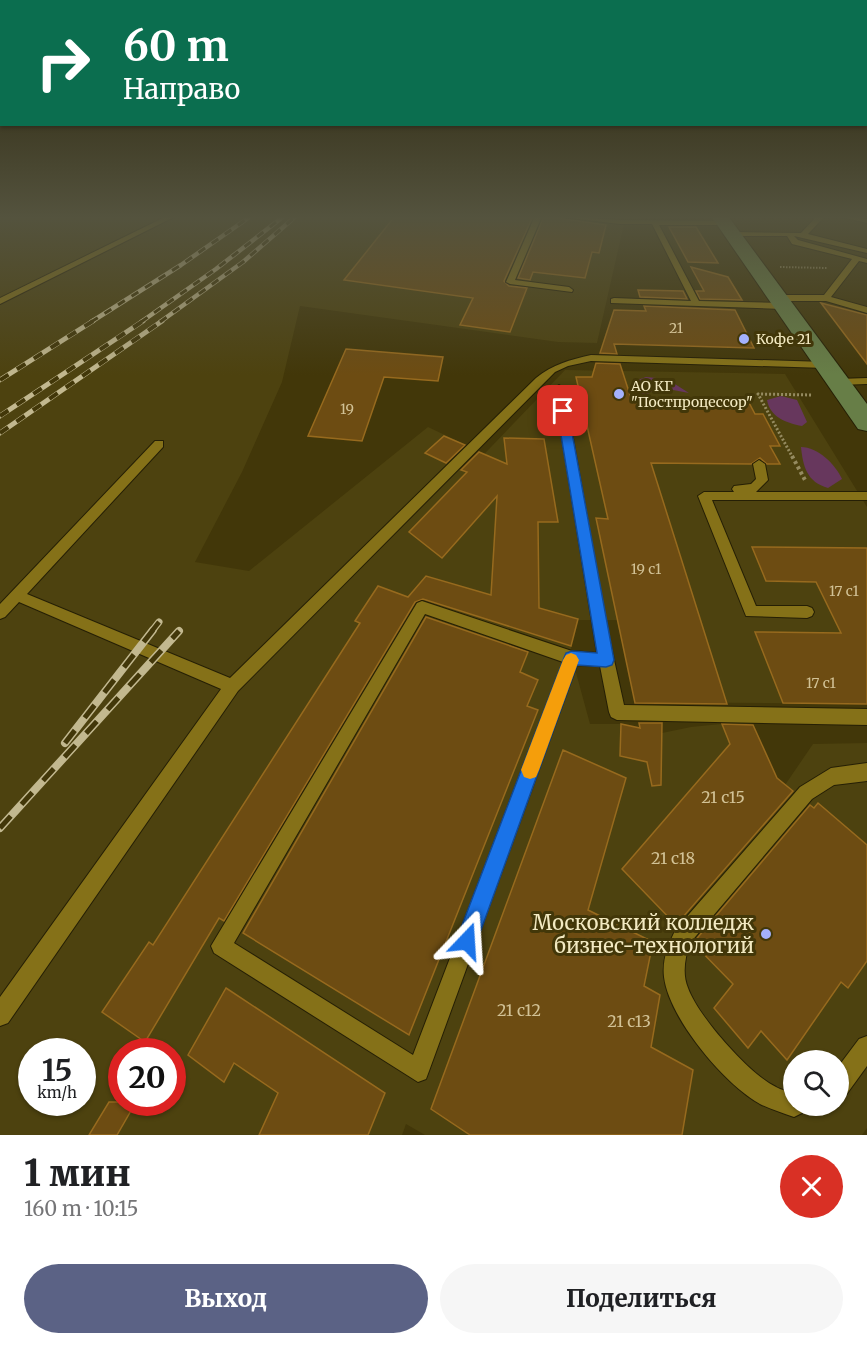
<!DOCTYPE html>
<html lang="ru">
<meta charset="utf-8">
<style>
:root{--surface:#fff;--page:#f6f6f6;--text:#202124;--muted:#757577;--accent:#5b6285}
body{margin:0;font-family:Merriweather,serif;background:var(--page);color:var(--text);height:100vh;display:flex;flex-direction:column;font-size:22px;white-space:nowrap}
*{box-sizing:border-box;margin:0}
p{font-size:20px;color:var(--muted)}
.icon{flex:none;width:33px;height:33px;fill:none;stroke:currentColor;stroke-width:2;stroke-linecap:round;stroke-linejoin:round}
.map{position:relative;height:1135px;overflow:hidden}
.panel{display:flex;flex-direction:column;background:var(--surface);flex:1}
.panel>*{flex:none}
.hud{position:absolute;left:0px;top:0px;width:867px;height:126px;box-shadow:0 2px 4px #0004;background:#0b6e4f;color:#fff;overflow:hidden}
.fabs{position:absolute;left:783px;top:1050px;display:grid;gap:12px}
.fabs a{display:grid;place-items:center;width:66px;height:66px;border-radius:50%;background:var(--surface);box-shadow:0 2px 4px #0004;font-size:30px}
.speed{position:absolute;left:18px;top:1038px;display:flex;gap:12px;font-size:30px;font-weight:700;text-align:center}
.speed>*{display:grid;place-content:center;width:78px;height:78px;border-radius:50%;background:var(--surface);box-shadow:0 2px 4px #0004;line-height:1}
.speed small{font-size:15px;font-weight:400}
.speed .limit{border:9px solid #d22;background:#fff;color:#111}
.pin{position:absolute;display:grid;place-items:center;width:51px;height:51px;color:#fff;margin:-26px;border-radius:12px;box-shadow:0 3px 9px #0006}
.me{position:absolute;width:66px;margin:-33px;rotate:20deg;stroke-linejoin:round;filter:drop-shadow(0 0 4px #0008)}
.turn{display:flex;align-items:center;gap:21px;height:126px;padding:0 24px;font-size:27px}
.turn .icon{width:78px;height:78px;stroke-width:2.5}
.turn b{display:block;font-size:42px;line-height:51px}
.round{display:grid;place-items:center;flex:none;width:63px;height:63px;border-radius:32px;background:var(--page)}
.headline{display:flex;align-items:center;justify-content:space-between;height:102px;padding:0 24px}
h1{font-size:36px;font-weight:800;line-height:45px}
.action{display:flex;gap:12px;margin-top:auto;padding:12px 24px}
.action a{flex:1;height:69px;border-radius:36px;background:var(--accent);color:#fff;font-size:24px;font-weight:800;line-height:69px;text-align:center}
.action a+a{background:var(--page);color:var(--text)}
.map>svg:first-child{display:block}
</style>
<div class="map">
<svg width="867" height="1135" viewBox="0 0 867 1135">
<rect width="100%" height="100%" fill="#423709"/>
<path fill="#4d420f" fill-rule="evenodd" d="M0,216H639L643,224H624L597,343L558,342L300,306L282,382L242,472L195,562L249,571L428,427L464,444L445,462L467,472L565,370L785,374L867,507V704L635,702L617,620H578L571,646L572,658L590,724H621L662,733L691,727L751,721L777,778L785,785L813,744L867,743V1128L862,1135H425L406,1124L402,1135H0ZM32,1052H82V1102H32ZM122,1052H172V1102H122ZM794,1060H838V1106H794Z"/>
<g fill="#67375d">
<path d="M646,377L667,379L689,393C672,390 657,384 644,397L636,388L638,380Z"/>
<path d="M781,396L797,400L807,422L802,426C786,423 770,417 767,400Z"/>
<path d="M801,447C818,447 835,464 842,479L828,488C807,482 803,467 801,447Z"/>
</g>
<g fill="#6d4c12" stroke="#976a1e" stroke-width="1.5">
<polygon points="395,216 533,216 504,281 509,286 527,288 510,332 460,325 473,298 344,280"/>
<polygon points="544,216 606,225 599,253 592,252 585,278 533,272 530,280 518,278"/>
<polygon points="669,227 696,227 718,263 688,262"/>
<polygon points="691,267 728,277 742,300 700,299 696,291 704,291"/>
<polygon points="638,290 683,291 687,299 640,297"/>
<polygon points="821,303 867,315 867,364"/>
<polygon points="644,306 735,310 754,348 614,344 617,354 600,353 614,310 646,311"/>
<polygon points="346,349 443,357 438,381 384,377 362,441 308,436"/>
<polygon points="596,363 620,364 631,398 747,399 755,414 763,414 780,446 770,446 780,464 767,464 760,458 751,464 651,463 727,704 635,703 596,518 608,519 576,377 592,377"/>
<polygon points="444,436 465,445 446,463 425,453"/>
<polygon points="504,438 544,439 558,522 538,522 539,608 578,619 571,646 423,599 415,602 224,921 219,918 145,1042 102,1012 149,942 153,945 360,623 355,621 378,586 408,597 426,576 491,595 497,496 442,558 409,532 467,472 461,470 479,452 507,464"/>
<polygon points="752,547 867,548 867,704 783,703 755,632 841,633 816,582 766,581"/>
<polygon points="426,617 528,652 520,672 538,680 527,706 538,710 409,1035 243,933"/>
<polygon points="639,723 662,723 661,785 652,786 647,762 620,756 621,724 640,728"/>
<polygon points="722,724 753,725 777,778 793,791 676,925 622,869 730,744"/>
<polygon points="563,750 626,778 588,910 653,942 644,986 660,995 651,1047 693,1070 682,1135 470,1135 431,1109"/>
<polygon points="818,803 867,845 867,961 848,988 841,982 787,1060 761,1031 748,1048 714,1008 733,984 693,943 810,805 814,808"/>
<polygon points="226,988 385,1093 368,1135 259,1135 278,1093 234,1063 224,1082 188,1055"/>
<polygon points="109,1102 136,1102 117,1135 89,1135"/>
</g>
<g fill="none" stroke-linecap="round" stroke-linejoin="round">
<defs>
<g id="lane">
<polygon points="167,216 176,216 0,304 0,298"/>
<polygon points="535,216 542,216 515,280 569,287 573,290 572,292 510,284 506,282"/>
<polygon points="554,216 620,220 728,221 728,225 659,225 699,301 783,303 787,306 783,309 611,303 611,299 614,298 691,301 652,224 620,224"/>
<polygon points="817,216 825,216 808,234 867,249 867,253 794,236 798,240 867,259 867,263 859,261 831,297 867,307 867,313 826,301 778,301 774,298 778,295 824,295 852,259 792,244 787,236 733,236 729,234 733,232 801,233"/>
<polygon points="840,216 867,219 867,223 842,217"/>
<path d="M591,355L826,362L831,365L826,368L591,361L568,366L555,372L238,691L8,1023L0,1026V997L221,689L19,602L5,617L0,619V604L155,441H163V447L27,594L230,678L536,378C553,364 570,360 591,355Z"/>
<polygon points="867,378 867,384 838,385 833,382 838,379"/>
<path d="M559,385L564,388L605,619L624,705L867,709V725L617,720L611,717L609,712L600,666L577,665L429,1071L426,1079L418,1082L214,953L211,946L417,603L422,601L572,651L597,653L554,388ZM425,614L563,662L413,1055L234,943Z"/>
<polygon points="759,460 765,464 768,480 756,492 867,492 867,500 712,500 756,606 807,606 812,608 814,612 812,616 807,618 746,616 698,496 704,492 734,492 732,489 734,486 751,484 756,479 753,464"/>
<path d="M867,763V781L834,785L812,799L690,943C685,957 682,974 688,988C698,1016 749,1074 776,1087C781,1090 788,1091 794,1093V1106H805L802,1113L794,1117C783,1113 770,1109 760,1104C724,1084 669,1018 664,977C662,960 668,944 676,929L800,787L831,768Z"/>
<polygon points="867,1036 867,1066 846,1095 838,1098 838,1067 859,1039"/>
</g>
<polygon id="secondary" points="711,216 728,216 867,404 867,431 858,429"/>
</defs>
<use href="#lane" stroke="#251f05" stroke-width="2"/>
<use href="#secondary" stroke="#251f05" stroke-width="2"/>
<g stroke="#958b60" stroke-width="2" stroke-dasharray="1.5 1.5" stroke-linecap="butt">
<polyline points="769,216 778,218"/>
<polyline points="780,267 827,268"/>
</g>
<polyline stroke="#958b60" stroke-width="3" stroke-dasharray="2 2" stroke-linecap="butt" points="793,458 758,394 812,395"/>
<polyline stroke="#958b60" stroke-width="4" stroke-dasharray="3 3" stroke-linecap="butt" points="792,456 805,480"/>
<use href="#lane" fill="#857118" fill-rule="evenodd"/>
<use href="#secondary" fill="#677e47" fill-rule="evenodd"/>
<defs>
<g id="rail-far3">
<polyline points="91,322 181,265 251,216"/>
<polyline points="141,322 216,269 284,216"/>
<polyline points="160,322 243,262 296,216"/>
</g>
<g id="rail-far2">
<polyline points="0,380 93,321"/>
<polyline points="0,416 143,321"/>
<polyline points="0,433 162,321"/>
</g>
<polyline id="rail-far1" points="152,631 159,622"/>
<g id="rail">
<polyline points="65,743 153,630"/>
<polyline points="0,828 179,631"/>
</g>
</defs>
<use href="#rail-far3" stroke="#c2b88f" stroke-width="4.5"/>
<use href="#rail-far2" stroke="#c2b88f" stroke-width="5"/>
<use href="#rail-far1" stroke="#c2b88f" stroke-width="7"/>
<use href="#rail" stroke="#c2b88f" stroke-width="8"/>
<use href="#rail-far3" stroke="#423709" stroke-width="3" stroke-dasharray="8" stroke-linecap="butt"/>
<use href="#rail-far2" stroke="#423709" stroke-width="4" stroke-dasharray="10" stroke-linecap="butt"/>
<use href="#rail-far1" stroke="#423709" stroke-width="4.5" stroke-dasharray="13" stroke-linecap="butt"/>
<use href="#rail" stroke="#423709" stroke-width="5" stroke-dasharray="16" stroke-linecap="butt"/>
</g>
<linearGradient id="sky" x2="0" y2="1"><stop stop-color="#241e05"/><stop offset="0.58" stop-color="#54533e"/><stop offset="1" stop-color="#54533e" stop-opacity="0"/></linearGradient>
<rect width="867" height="375" fill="url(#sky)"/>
<polygon fill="#1a73e8" stroke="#114b97" stroke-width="1.5" points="563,408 568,411 614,660 612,665 606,667 577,665 477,941 474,948 467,951 459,948 456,941 564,658 566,653 572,651 597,653 557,411"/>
<polygon fill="#f59e0b" points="571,653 576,655 579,660 539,770 536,777 530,779 524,777 521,770 563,660 566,655"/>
<g fill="#a4b1fc" stroke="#423709" stroke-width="2">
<circle cx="744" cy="339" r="6"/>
<circle cx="619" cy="394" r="6"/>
<circle cx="766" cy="934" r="6"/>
</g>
<g text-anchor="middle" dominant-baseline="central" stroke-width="6" stroke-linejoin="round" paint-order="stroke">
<g font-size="14" fill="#d2c296">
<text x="676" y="328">21</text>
<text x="347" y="409">19</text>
<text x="646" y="569">19 с1</text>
<text x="844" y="591">17 с1</text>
<text x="821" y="683">17 с1</text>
</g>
<g font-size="14" fill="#f3eac2" stroke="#423709" text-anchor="start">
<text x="756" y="339">Кофе 21</text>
<text x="631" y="386">АО КГ<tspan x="631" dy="16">"Постпроцессор"</tspan></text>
</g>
<g font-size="16" fill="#d2c296">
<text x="723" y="797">21 с15</text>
<text x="673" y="858">21 с18</text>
<text x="519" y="1010">21 с12</text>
<text x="629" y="1021">21 с13</text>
</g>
<g font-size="20" fill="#f3eac2" stroke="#423709" text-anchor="end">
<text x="754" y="922">Московский колледж<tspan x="754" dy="23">бизнес-технологий</tspan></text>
</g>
</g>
</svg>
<div class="fabs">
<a><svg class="icon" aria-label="search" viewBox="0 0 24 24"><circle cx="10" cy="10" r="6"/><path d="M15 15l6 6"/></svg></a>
</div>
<div class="speed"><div>15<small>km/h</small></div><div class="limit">20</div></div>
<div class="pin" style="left:563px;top:411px;background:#d93025"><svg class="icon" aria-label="arrive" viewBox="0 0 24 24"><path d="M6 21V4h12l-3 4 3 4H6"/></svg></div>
<svg class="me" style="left:467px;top:941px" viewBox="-20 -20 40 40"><path d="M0-17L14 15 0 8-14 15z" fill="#1a73e8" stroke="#fff" stroke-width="4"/></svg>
<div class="hud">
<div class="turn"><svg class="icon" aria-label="right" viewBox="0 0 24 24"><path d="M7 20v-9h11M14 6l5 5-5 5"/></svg><div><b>60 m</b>Направо</div></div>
</div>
</div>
<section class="panel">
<div class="headline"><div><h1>1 мин</h1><p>160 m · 10:15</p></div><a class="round" style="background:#d93025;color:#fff"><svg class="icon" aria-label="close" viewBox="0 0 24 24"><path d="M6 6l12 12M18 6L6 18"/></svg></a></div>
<div class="action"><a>Выход</a><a>Поделиться</a></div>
</section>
